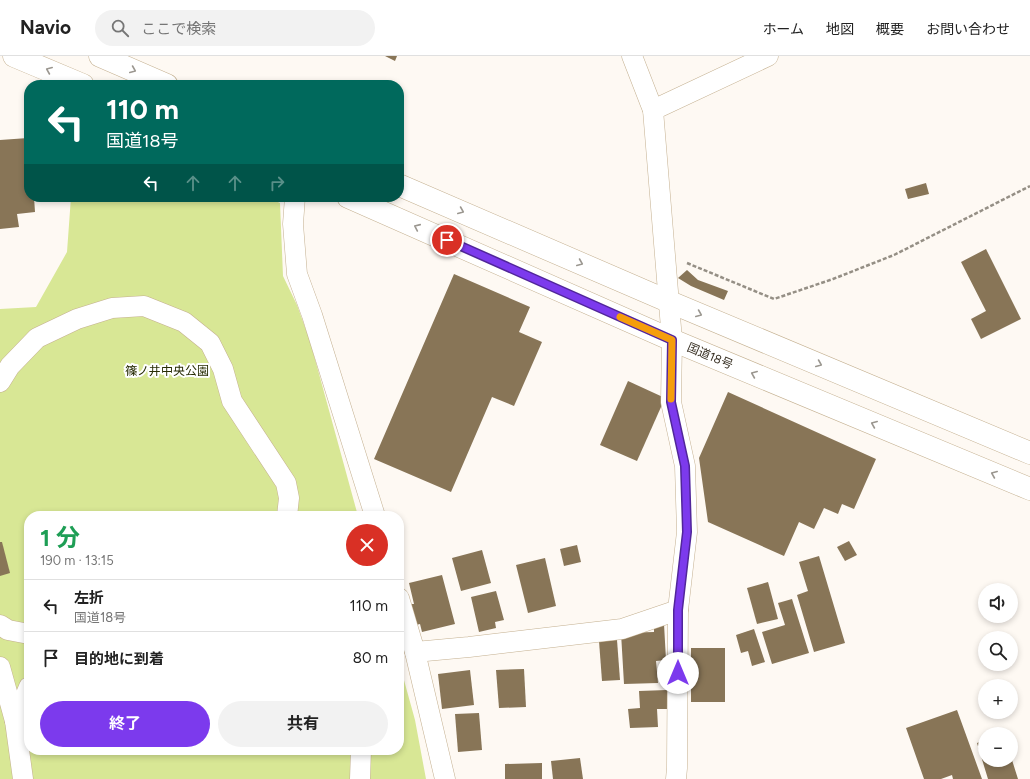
<!DOCTYPE html>
<html lang="ja">
<meta charset="utf-8">
<style>
:root{--surface:#fff;--page:#f2f2f2;--text:#222;--muted:#767676;--line:#e0e0e0;--accent:#7c3aed}
body{margin:0;font-family:Figtree,"Noto Sans JP",sans-serif;background:var(--page);color:var(--text);height:100vh;display:flex;flex-direction:column;font-size:15px;white-space:nowrap}
*{box-sizing:border-box;margin:0}
p{font-size:13px;color:var(--muted)}
.icon{flex:none;width:22px;height:22px;fill:none;stroke:currentColor;stroke-width:2;stroke-linecap:round;stroke-linejoin:round}
.map{position:relative;flex:1;overflow:hidden}
.panel{position:absolute;left:24px;top:455px;width:380px;height:244px;display:flex;flex-direction:column;background:var(--surface);border-radius:16px;box-shadow:0 2px 6px #0003}
.panel>*{flex:none}
.top-card{position:absolute;left:24px;top:24px;width:380px;height:122px;border-radius:16px;box-shadow:0 2px 6px #0003;background:#00695c;color:#fff;overflow:hidden}
.fabs{position:absolute;left:978px;top:527px;display:grid;gap:8px}
.fabs a{display:grid;place-items:center;width:40px;height:40px;border-radius:50%;background:var(--surface);box-shadow:0 2px 6px #0003;font-size:20px}
.pin{position:absolute;display:grid;place-items:center;width:34px;height:34px;color:#fff;margin:-17px;border:2px solid #fff;border-radius:50%;box-shadow:0 1px 4px #0007}
.me{position:absolute;width:44px;margin:-22px;rotate:0deg;stroke-linejoin:round;filter:drop-shadow(0 0 3px #0008)}
.turn{display:flex;align-items:center;gap:14px;height:84px;padding:0 16px;font-size:18px}
.turn .icon{width:52px;height:52px;stroke-width:2.5}
.turn b{display:block;font-size:28px;line-height:34px}
.lanes{display:flex;align-items:center;height:38px;padding:0 16px;background:#0003;justify-content:center;gap:20px;direction:ltr}
.lanes .off{opacity:.35}
.round{display:grid;place-items:center;flex:none;width:42px;height:42px;border-radius:21px;background:var(--page)}
.summary{display:flex;align-items:center;justify-content:space-between;height:68px;padding:0 16px}
h1{font-size:24px;font-weight:700;line-height:30px;color:#1e9e55}
.action{display:flex;gap:8px;margin-top:auto;padding:8px 16px}
.action a{flex:1;height:46px;border-radius:24px;background:var(--accent);color:#fff;font-size:16px;font-weight:700;line-height:46px;text-align:center}
.action a+a{background:var(--page);color:var(--text)}
ul{padding:0;list-style:none}
li{display:flex;align-items:center;gap:12px;height:52px;padding:0 16px;border-top:1px solid var(--line)}
li div{flex:1}
li b{display:block;font-size:15px}
li em{font-style:normal}
header{display:flex;align-items:center;gap:24px;box-sizing:border-box;height:56px;padding:0 20px;background:var(--surface);border-bottom:1px solid var(--line)}
header strong{font-size:19px}
nav{display:flex;gap:22px;margin-inline-start:auto;font-size:14px}
.search{width:280px;height:36px;background:var(--page);display:flex;align-items:center;gap:10px;box-sizing:border-box;padding:0 14px;border-radius:22px;color:var(--muted);font-size:15px}
.map>svg:first-child{display:block}
</style>
<header>
<strong>Navio</strong>
<div class="search"><svg class="icon" aria-label="search" viewBox="0 0 24 24"><circle cx="10" cy="10" r="6"/><path d="M15 15l6 6"/></svg>ここで検索</div>
<nav><a>ホーム</a><a>地図</a><a>概要</a><a>お問い合わせ</a></nav>
</header>
<div class="map">
<svg width="1030" height="723" viewBox="0 0 1030 723">
<rect width="100%" height="100%" fill="#fef9f3"/>
<polygon fill="#d8e795" points="71,141 267,141 280,147 283,220 297,249 310,285 358,460 29,460 29,694 399,694 399,606 415,664 426,723 0,723 0,253 36,251 67,196"/>
<g fill="#887557">
<polygon points="385,0 397,0 395,5"/>
<polygon points="28,82 29,141 34,141 35,156 17,158 19,171 0,173 0,84"/>
<polygon points="926,127 929,138 908,143 905,133"/>
<polygon points="986,193 1021,263 981,283 971,263 986,255 961,206"/>
<polygon points="687,214 698,224 728,235 724,244 691,230 678,222"/>
<polygon points="454,218 530,251 519,276 542,286 514,350 492,341 451,436 374,403"/>
<polygon points="628,325 665,342 637,405 600,389"/>
<polygon points="728,336 876,403 854,453 842,448 838,458 824,452 814,473 799,466 784,500 708,466 699,402"/>
<polygon points="849,485 857,499 845,505 837,491"/>
<polygon points="0,486 2,486 10,517 0,520"/>
<polygon points="577,489 581,506 564,510 560,493"/>
<polygon points="482,494 491,527 461,535 452,502"/>
<polygon points="819,500 845,587 814,596 797,539 808,535 799,506"/>
<polygon points="545,502 556,550 528,557 516,509"/>
<polygon points="442,519 455,568 422,576 420,568 416,569 411,548 414,548 409,527"/>
<polygon points="768,526 778,563 757,568 747,532"/>
<polygon points="496,535 504,564 495,566 496,572 479,576 471,541"/>
<polygon points="792,543 809,597 772,608 762,576 785,569 778,547"/>
<polygon points="654,568 664,568 666,604 656,605 658,627 624,628 621,577 654,576"/>
<polygon points="754,573 765,606 752,610 748,595 741,597 736,579"/>
<polygon points="617,584 620,624 602,625 599,585"/>
<rect x="691" y="592" width="34" height="54"/>
<polygon points="524,613 526,651 499,652 496,614"/>
<polygon points="470,614 474,649 442,653 438,618"/>
<polygon points="667,634 668,653 657,653 658,671 630,672 628,653 640,652 639,635"/>
<polygon points="957,654 982,723 953,723 952,719 941,723 924,723 906,672"/>
<polygon points="479,657 482,694 458,696 455,658"/>
<polygon points="985,684 985,704 1012,704 1018,723 988,723 977,687"/>
<polygon points="580,702 583,723 553,723 551,705"/>
<polygon points="542,707 542,723 505,723 505,708"/>
</g>
<g fill="none" stroke-linecap="round" stroke-linejoin="round">
<defs>
<g id="street">
<polyline points="632,0 653,54 672,284 671,346 685,410 687,476 678,554 677,712 676,723"/>
<polyline points="653,54 768,0"/>
<polyline points="295,141 293,168 297,218 312,259 375,460"/>
<polyline points="0,326 10,310 37,282 77,263 112,252 144,250 184,266 210,287 223,313 232,345 286,427 289,442 287,460"/>
<polyline points="399,542 415,596 445,723"/>
<polyline points="0,569 8,574 29,578"/>
<polyline points="415,596 469,591 622,573 678,554"/>
<polyline points="0,611 15,665"/>
<polyline points="23,723 15,665 29,631"/>
<polyline points="360,723 361,694"/>
</g>
<g id="highway">
<polyline points="14,0 83,29"/>
<polyline points="100,0 167,29"/>
<polyline points="399,129 670,246 1030,397"/>
<polyline points="348,141 672,284 1030,433"/>
</g>
</defs>
<use href="#street" stroke="#c4b090" stroke-width="21"/>
<use href="#highway" stroke="#c4b090" stroke-width="23"/>
<polyline stroke="#958f85" stroke-width="2.5" stroke-dasharray="4 2" stroke-linecap="butt" points="687,207 774,243 833,223 894,199 1030,130"/>
<use href="#street" stroke="#fff" stroke-width="20"/>
<use href="#highway" stroke="#fff" stroke-width="22"/>
</g>
<defs><path id="oneway-chevron" d="M-2-3.5L2.5 0L-2 3.5" fill="none" stroke-width="1.6" stroke-linecap="round" stroke-linejoin="round"/></defs>
<g stroke="#9b9790">
<use href="#oneway-chevron" transform="translate(49 14) rotate(-157)"/>
<use href="#oneway-chevron" transform="translate(133 14) rotate(23)"/>
<use href="#oneway-chevron" transform="translate(461 155) rotate(23)"/>
<use href="#oneway-chevron" transform="translate(417 171) rotate(-156)"/>
<use href="#oneway-chevron" transform="translate(580 207) rotate(23)"/>
<use href="#oneway-chevron" transform="translate(699 258) rotate(23)"/>
<use href="#oneway-chevron" transform="translate(819 308) rotate(23)"/>
<use href="#oneway-chevron" transform="translate(754 318) rotate(-157)"/>
<use href="#oneway-chevron" transform="translate(874 368) rotate(-157)"/>
<use href="#oneway-chevron" transform="translate(994 418) rotate(-157)"/>
</g>
<g fill="none" stroke-linecap="round" stroke-linejoin="round">
<defs>
<polyline id="route" points="447,184 672,284 671,346 685,410 687,476 678,554 678,617"/>
</defs>
<use href="#route" stroke="#51269a" stroke-width="10"/>
<use href="#route" stroke="#7c3aed" stroke-width="7"/>
<polyline stroke="#f59e0b" stroke-width="7" points="620,261 672,284 671,343"/>
</g>
<g text-anchor="middle" dominant-baseline="central" stroke-width="4" stroke-linejoin="round" paint-order="stroke">
<g font-size="12" fill="#372f22" stroke="#fff">
<text transform="translate(710 300) rotate(23)">国道18号</text>
</g>
<g font-size="12" fill="#282d05" stroke="#fff">
<text x="167" y="315">篠ノ井中央公園</text>
</g>
</g>
</svg>
<div class="fabs">
<a><svg class="icon" aria-label="sound" viewBox="0 0 24 24"><path d="M4 9h4l5-4v14l-5-4H4zM17 9q2 3 0 6"/></svg></a>
<a><svg class="icon" aria-label="search" viewBox="0 0 24 24"><circle cx="10" cy="10" r="6"/><path d="M15 15l6 6"/></svg></a>
<a>+</a>
<a>−</a>
</div>
<div class="pin" style="left:447px;top:184px;background:#d93025"><svg class="icon" aria-label="arrive" viewBox="0 0 24 24"><path d="M6 21V4h12l-3 4 3 4H6"/></svg></div>
<svg class="me" style="left:678px;top:617px" viewBox="-20 -20 40 40"><circle r="19" fill="#fff"/><path d="M0-13L10 11 0 6-10 11z" fill="#7c3aed"/></svg>
<div class="top-card">
<div class="turn"><svg class="icon" aria-label="left" viewBox="0 0 24 24"><path d="M17 20v-9H6M10 6l-5 5 5 5"/></svg><div><b>110 m</b>国道18号</div></div>
<div class="lanes"><svg class="icon" aria-label="left" viewBox="0 0 24 24"><path d="M17 20v-9H6M10 6l-5 5 5 5"/></svg><svg class="icon off" aria-label="ahead" viewBox="0 0 24 24"><path d="M12 20V5M6 11l6-6 6 6"/></svg><svg class="icon off" aria-label="ahead" viewBox="0 0 24 24"><path d="M12 20V5M6 11l6-6 6 6"/></svg><svg class="icon off" aria-label="right" viewBox="0 0 24 24"><path d="M7 20v-9h11M14 6l5 5-5 5"/></svg></div>
</div>
<section class="panel">
<div class="summary"><div><h1>1 分</h1><p>190 m · 13:15</p></div><a class="round" style="background:#d93025;color:#fff"><svg class="icon" aria-label="close" viewBox="0 0 24 24"><path d="M6 6l12 12M18 6L6 18"/></svg></a></div>
<ul>
<li><svg class="icon" aria-label="left" viewBox="0 0 24 24"><path d="M17 20v-9H6M10 6l-5 5 5 5"/></svg><div><b>左折</b><p>国道18号</p></div><em>110 m</em></li>
<li><svg class="icon" aria-label="arrive" viewBox="0 0 24 24"><path d="M6 21V4h12l-3 4 3 4H6"/></svg><div><b>目的地に到着</b></div><em>80 m</em></li>
</ul>
<div class="action"><a>終了</a><a>共有</a></div>
</section>
</div>
